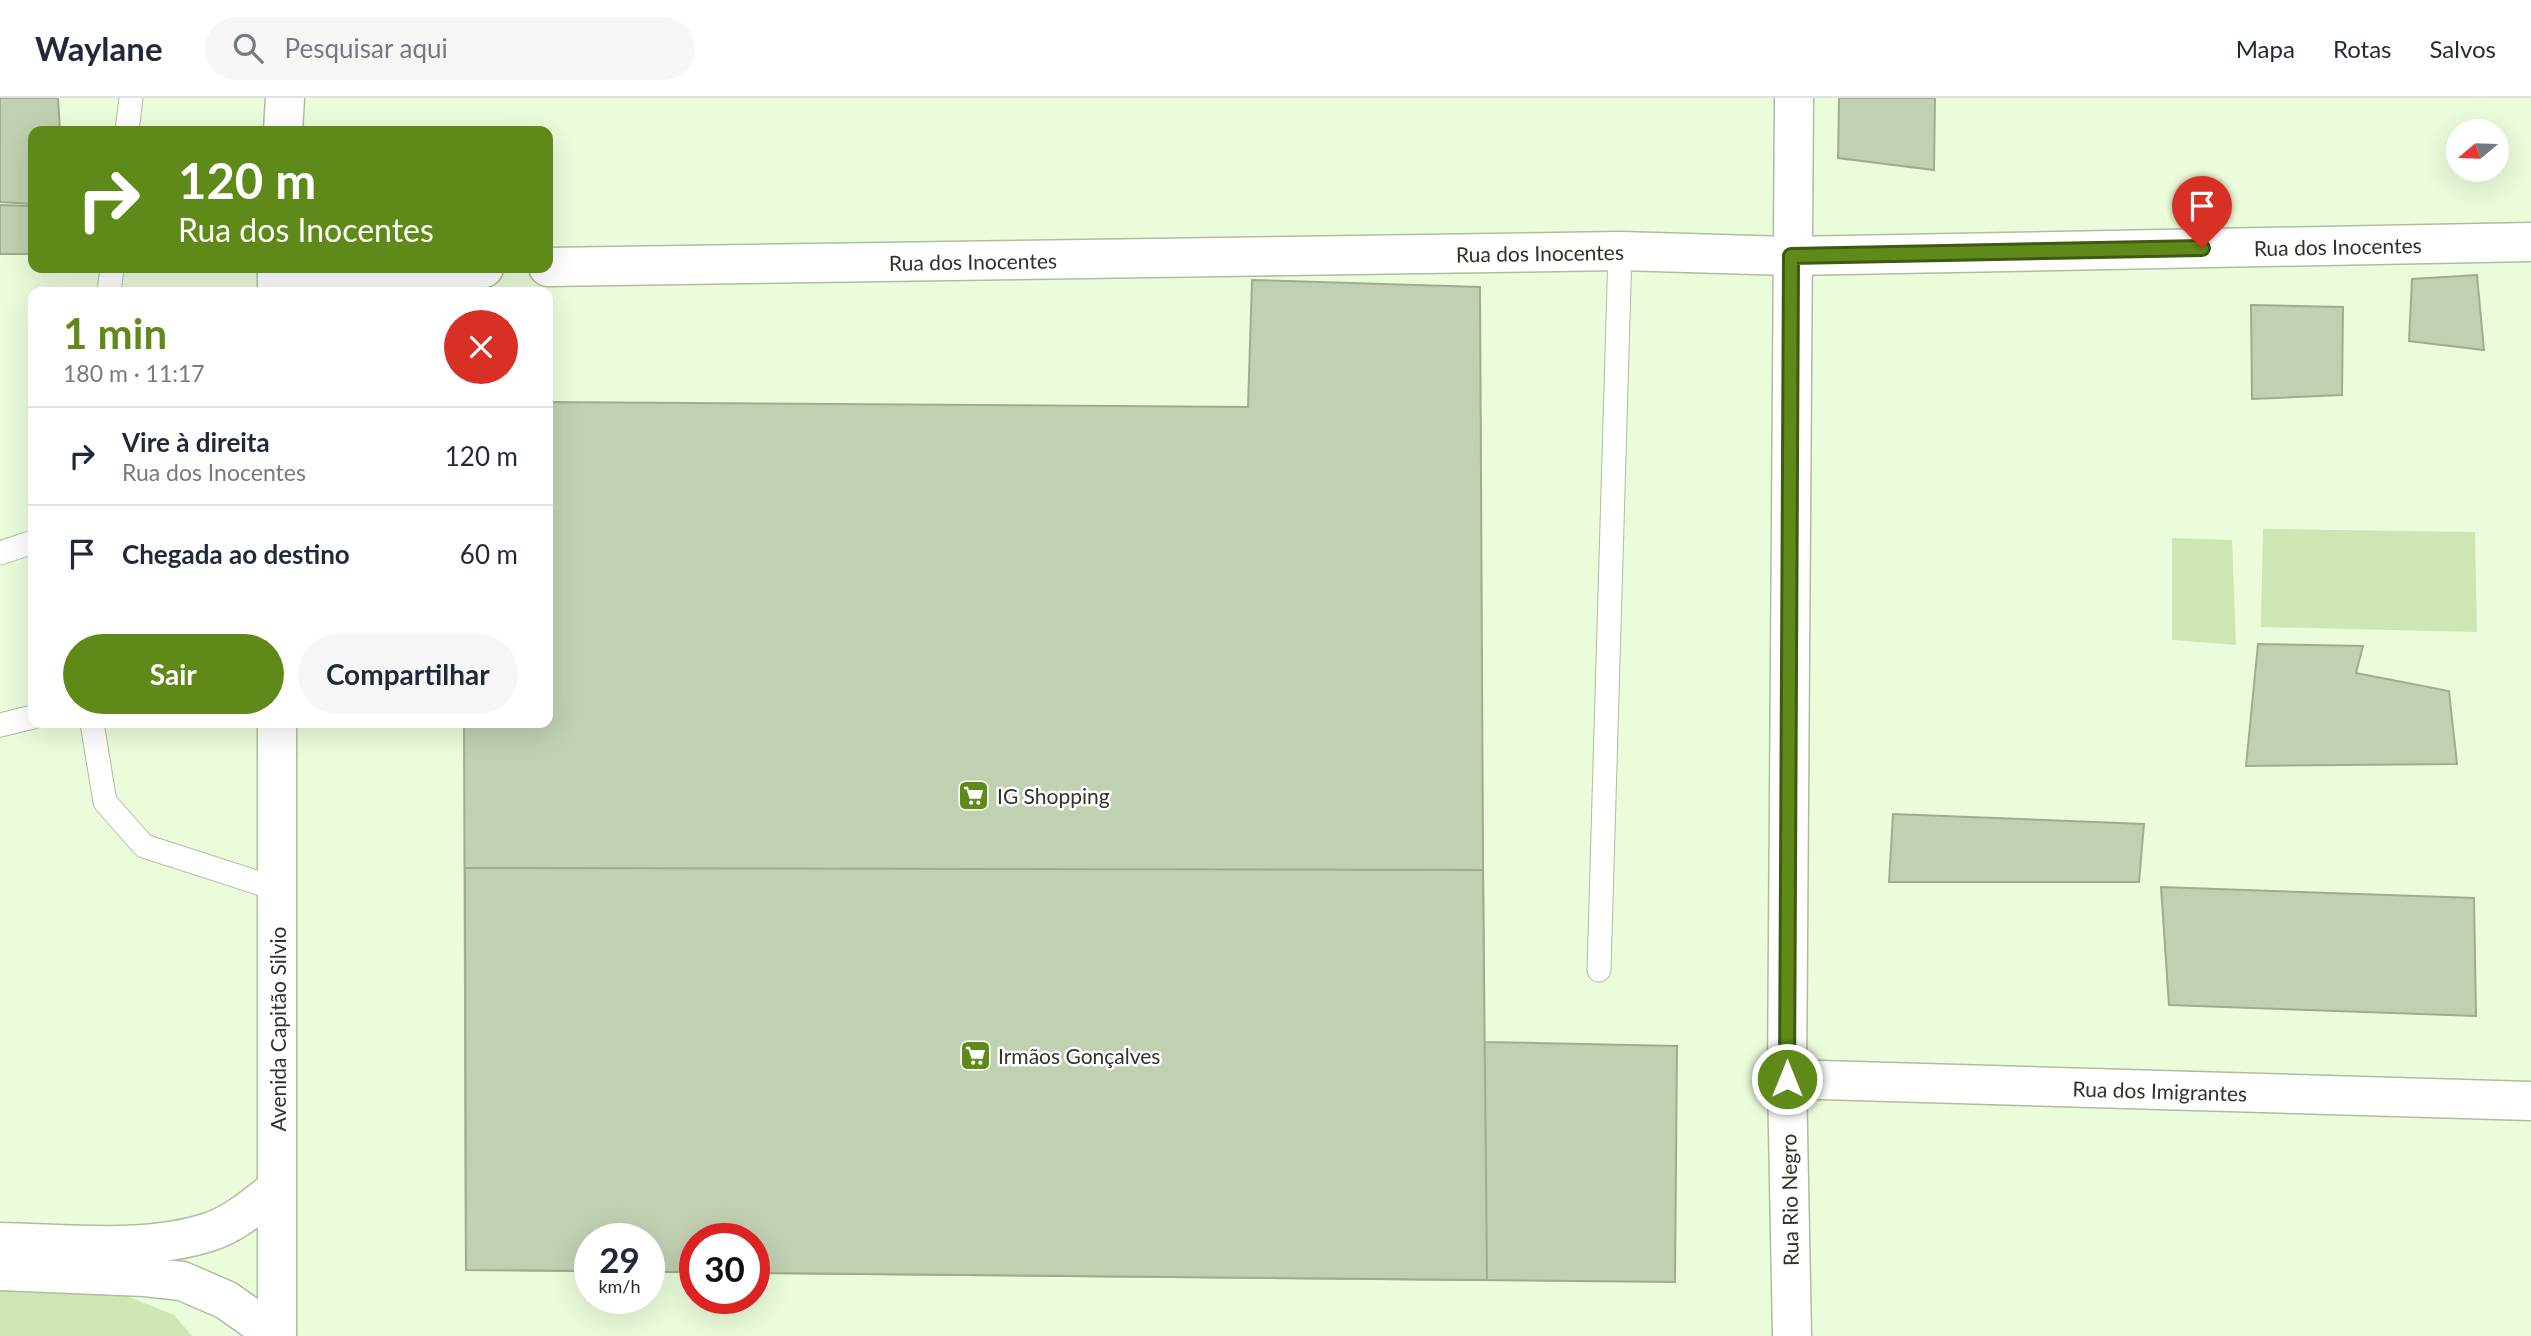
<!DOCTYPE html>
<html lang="pt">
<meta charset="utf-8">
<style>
:root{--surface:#fff;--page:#f6f6f7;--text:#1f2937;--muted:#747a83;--line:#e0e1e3;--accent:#5f8a19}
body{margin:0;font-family:Lato,sans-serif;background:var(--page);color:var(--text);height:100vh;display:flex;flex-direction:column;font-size:26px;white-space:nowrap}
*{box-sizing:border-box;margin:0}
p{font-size:23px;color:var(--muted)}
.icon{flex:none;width:38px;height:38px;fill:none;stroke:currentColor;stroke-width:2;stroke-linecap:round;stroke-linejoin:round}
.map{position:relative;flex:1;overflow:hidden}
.panel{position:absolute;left:28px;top:189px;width:525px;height:441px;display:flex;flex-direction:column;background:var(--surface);border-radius:14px;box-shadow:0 7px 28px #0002}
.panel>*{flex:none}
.hud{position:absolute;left:28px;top:28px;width:525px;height:147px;border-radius:14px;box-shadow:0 7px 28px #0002;background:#5f8a19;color:#fff;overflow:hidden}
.needle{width:46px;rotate:251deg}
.buttons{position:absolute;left:2446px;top:21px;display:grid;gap:14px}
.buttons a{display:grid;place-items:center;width:63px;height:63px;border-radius:50%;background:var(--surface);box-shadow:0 7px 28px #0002;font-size:35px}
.speed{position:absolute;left:574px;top:1125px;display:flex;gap:14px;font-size:35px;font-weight:700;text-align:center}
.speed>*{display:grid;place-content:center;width:91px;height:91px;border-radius:50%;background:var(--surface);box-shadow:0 7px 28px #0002;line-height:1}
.speed small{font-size:18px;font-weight:400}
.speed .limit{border:10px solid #d22;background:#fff;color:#111}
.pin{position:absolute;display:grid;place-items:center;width:60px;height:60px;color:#fff;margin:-72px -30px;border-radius:50% 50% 50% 0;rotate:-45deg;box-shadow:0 0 7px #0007}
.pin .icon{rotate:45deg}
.me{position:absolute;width:77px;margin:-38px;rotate:0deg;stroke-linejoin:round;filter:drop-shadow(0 0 5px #0008)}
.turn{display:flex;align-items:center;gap:24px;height:147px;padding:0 35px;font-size:32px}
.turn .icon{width:91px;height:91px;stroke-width:2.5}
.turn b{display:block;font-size:49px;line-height:60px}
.round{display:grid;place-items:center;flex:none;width:74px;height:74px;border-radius:37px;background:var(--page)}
.headline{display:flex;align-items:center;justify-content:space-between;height:119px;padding:0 35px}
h1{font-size:42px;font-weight:700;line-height:52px;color:var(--accent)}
.action{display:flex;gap:14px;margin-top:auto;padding:14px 35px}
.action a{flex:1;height:80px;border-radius:42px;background:var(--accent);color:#fff;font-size:28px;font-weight:700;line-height:80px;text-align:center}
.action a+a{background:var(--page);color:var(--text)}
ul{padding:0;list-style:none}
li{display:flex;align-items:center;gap:21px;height:98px;padding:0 35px;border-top:2px solid var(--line)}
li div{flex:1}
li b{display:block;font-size:26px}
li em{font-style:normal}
header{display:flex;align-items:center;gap:42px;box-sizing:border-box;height:98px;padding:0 35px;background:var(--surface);border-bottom:2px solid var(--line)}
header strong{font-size:33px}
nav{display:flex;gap:38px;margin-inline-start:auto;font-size:24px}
.search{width:490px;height:63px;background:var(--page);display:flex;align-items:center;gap:18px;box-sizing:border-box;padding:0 24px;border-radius:38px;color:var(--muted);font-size:26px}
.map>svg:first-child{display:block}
</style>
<header>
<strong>Waylane</strong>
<div class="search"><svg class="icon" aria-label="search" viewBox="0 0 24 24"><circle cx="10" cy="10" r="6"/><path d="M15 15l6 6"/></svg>Pesquisar aqui</div>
<nav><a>Mapa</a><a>Rotas</a><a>Salvos</a></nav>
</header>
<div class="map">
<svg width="2531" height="1238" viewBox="0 0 2531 1238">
<rect width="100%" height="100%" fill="#ebfcdb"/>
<g fill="#cde6b3">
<polygon points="2263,431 2475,434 2477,534 2261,529"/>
<polygon points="2172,440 2232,442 2236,547 2172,542"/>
<polygon points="0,1192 117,1194 174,1217 192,1238 0,1238"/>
</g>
<g fill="#c0d0b1" stroke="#9ead8f" stroke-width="2">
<polygon points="0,0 58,0 60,33 33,33 33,106 0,104"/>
<polygon points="1839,0 1935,0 1934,72 1838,60"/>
<polygon points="0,107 33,108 33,156 0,156"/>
<polygon points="2477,177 2484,252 2409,243 2412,181"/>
<polygon points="1252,182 1480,189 1484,944 1677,948 1675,1184 754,1175 754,1141 695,1141 695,1174 649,1174 649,1141 590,1141 590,1173 466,1172 464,625 548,625 548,304 1248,309"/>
<polygon points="2251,207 2343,209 2342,297 2252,301"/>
<polygon points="2258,546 2363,548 2356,575 2449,593 2457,666 2246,668"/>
<polygon points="1893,716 2144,726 2139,784 1889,784"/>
<polygon points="465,770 1483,772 1487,1182 754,1175 754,1141 695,1141 695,1174 649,1174 649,1141 590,1141 590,1173 466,1172"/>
<polygon points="2161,789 2474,800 2476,918 2169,907"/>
</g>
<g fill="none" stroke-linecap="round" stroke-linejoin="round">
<defs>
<g id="lane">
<polyline points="127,33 131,0"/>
<polyline points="109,194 112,170"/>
<polyline points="0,455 33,444"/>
<polyline points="92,625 105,704 144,748 277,791"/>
<polyline points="0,627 33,619"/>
<polyline points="1599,872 1620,153"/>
</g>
<g id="street">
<path id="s1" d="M548,169L1620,153L1791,158L2531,144"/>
<polyline points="277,173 484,170"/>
<path id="s2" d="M1787,981L2531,1003"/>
<polyline points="1792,1238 1787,981 1794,0"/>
</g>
<g id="secondary">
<polyline points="283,33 285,0"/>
<polyline points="277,194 277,170"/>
<polyline points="277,625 277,1238"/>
<path d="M0,1144C66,1145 145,1155 209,1134C234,1126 256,1107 276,1091"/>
<polyline points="0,1173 145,1179 182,1183 226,1202 277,1238"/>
</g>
</defs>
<use href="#lane" stroke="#adbd9e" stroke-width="25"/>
<use href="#street" stroke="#adbd9e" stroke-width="41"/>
<use href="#secondary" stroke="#adbd9e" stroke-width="41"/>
<use href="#lane" stroke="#fff" stroke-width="23"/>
<use href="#street" stroke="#fff" stroke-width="38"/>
<use href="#secondary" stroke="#fff" stroke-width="38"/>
</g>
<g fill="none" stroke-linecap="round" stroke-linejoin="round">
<defs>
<polyline id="route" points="1787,981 1791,158 2202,150"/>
</defs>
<use href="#route" stroke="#3e5a10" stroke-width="18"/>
<use href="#route" stroke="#5f8a19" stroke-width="12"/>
</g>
<defs>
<symbol id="supermarket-square" viewBox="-11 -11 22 22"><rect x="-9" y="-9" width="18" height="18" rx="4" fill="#5f8a19" stroke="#fff"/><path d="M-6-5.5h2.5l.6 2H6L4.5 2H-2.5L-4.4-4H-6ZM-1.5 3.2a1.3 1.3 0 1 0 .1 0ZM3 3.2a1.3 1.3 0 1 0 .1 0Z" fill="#fff"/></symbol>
</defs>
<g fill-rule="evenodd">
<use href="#supermarket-square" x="956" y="680" width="35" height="35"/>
<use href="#supermarket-square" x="958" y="940" width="35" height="35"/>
</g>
<g text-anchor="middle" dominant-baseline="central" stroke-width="5" stroke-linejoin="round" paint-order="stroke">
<g font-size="21" fill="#2e3428" stroke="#fff">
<text stroke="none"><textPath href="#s1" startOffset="1790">Rua dos Inocentes</textPath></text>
<text stroke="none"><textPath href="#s1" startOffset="992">Rua dos Inocentes</textPath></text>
<text stroke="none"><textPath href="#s1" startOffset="425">Rua dos Inocentes</textPath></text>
<text transform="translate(277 931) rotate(-90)">Avenida Capitão Silvio</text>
<text stroke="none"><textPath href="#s2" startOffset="373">Rua dos Imigrantes</textPath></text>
<text transform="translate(1789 1102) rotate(-91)">Rua Rio Negro</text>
</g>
<g font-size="21" fill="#2e3428" stroke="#fff" text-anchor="start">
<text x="997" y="697">IG Shopping</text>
<text x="998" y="957">Irmãos Gonçalves</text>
</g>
</g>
</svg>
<div class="buttons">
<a><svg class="needle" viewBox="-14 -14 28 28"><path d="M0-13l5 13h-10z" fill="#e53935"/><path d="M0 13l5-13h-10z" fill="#747a83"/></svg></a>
</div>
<div class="speed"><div>29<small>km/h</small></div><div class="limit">30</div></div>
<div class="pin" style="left:2202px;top:150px;background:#d93025"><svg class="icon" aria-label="arrive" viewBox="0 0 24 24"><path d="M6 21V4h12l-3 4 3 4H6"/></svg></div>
<svg class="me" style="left:1787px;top:981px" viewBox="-20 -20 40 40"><circle r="17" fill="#5f8a19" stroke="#fff" stroke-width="3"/><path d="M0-11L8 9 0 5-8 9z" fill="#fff"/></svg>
<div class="hud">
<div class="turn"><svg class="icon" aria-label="right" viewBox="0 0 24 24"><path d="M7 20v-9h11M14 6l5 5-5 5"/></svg><div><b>120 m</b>Rua dos Inocentes</div></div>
</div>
<section class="panel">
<div class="headline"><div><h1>1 min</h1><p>180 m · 11:17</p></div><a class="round" style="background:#d93025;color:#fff"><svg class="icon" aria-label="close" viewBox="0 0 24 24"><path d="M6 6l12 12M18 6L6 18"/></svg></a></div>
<ul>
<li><svg class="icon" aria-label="right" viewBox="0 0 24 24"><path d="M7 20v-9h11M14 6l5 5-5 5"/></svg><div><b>Vire à direita</b><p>Rua dos Inocentes</p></div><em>120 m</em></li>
<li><svg class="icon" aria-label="arrive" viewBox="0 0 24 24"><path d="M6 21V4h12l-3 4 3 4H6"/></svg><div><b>Chegada ao destino</b></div><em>60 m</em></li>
</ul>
<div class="action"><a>Sair</a><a>Compartilhar</a></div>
</section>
</div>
